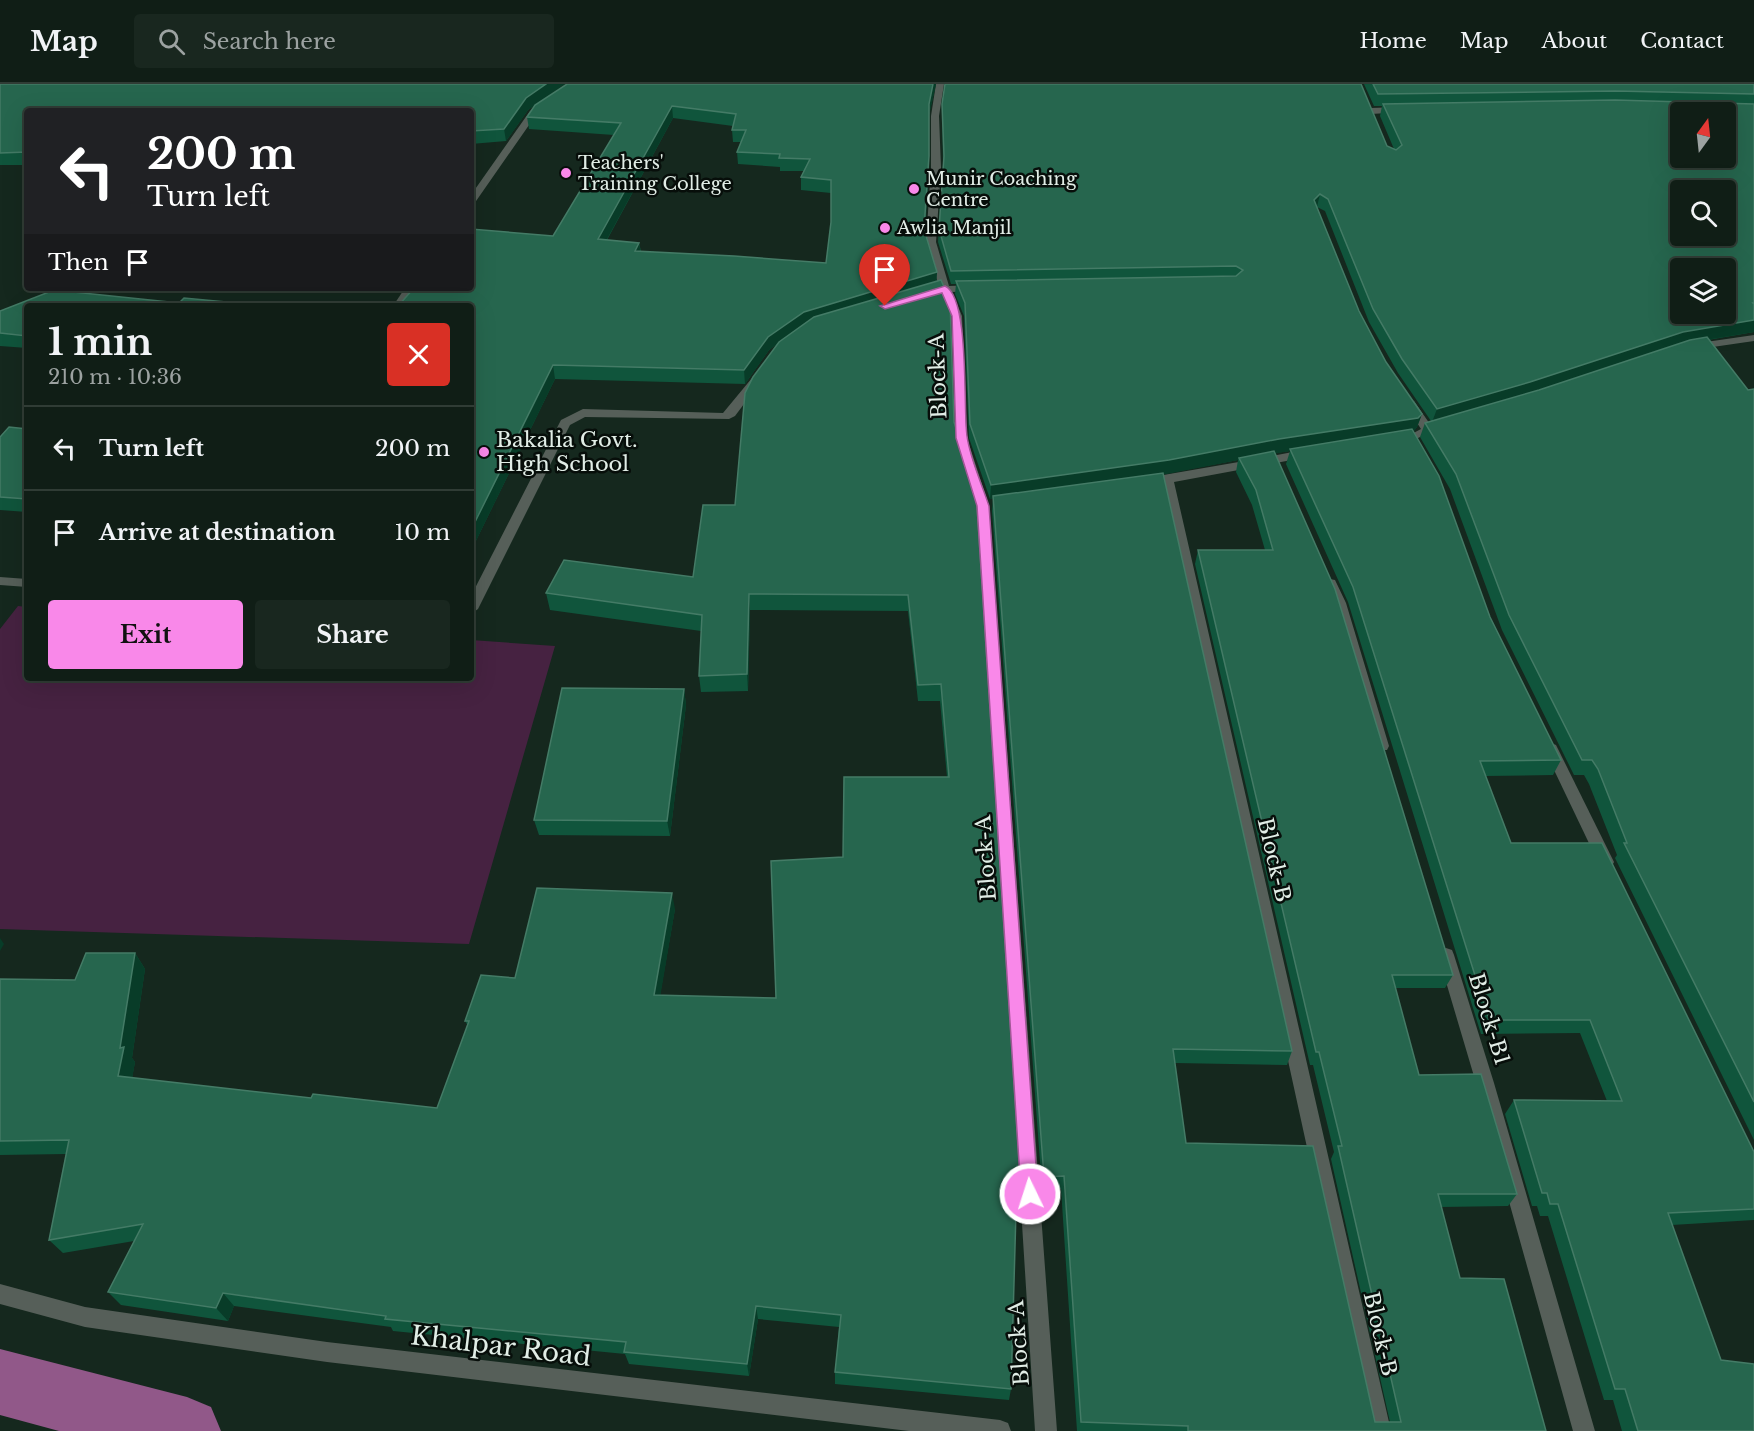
<!DOCTYPE html>
<meta charset="utf-8">
<style>
:root{--surface:#101e16;--page:#19271f;--text:#f1f3f6;--muted:#9ca2a1;--line:#303c35;--accent:#f988e9}
body{margin:0;font-family:"Libre Baskerville",serif;background:var(--page);color:var(--text);height:100vh;display:flex;flex-direction:column;font-size:22px;white-space:nowrap}
*{box-sizing:border-box;margin:0}
p{font-size:20px;color:var(--muted)}
.icon{flex:none;width:33px;height:33px;fill:none;stroke:currentColor;stroke-width:2;stroke-linecap:round;stroke-linejoin:round}
.map{position:relative;flex:1;overflow:hidden}
.drawer{position:absolute;left:24px;top:219px;width:450px;height:378px;display:flex;flex-direction:column;background:var(--surface);border-radius:6px;box-shadow:0 6px 24px #0002,0 0 0 2px var(--line)}
.drawer>*{flex:none}
.banner{position:absolute;left:24px;top:24px;width:450px;height:183px;border-radius:6px;box-shadow:0 6px 24px #0002,0 0 0 2px var(--line);background:#202124;color:#fff;overflow:hidden}
.needle{width:39px;rotate:15deg}
.controls{position:absolute;left:1670px;top:18px;display:grid;gap:12px}
.controls a{display:grid;place-items:center;width:66px;height:66px;border-radius:6px;background:var(--surface);box-shadow:0 6px 24px #0002,0 0 0 2px var(--line);font-size:30px}
.pin{position:absolute;display:grid;place-items:center;width:51px;height:51px;color:#fff;margin:-62px -26px;border-radius:50% 50% 50% 0;rotate:-45deg;box-shadow:0 0 6px #0007}
.pin .icon{rotate:45deg}
.me{position:absolute;width:66px;margin:-33px;rotate:356deg;stroke-linejoin:round;filter:drop-shadow(0 0 4px #0008)}
.turn{display:flex;align-items:center;gap:21px;height:126px;padding:0 24px;font-size:27px}
.turn .icon{width:78px;height:78px;stroke-width:2.5}
.turn b{display:block;font-size:42px;line-height:51px}
.then{display:flex;align-items:center;height:57px;padding:0 24px;background:#0003;gap:12px;font-size:22px}
.round{display:grid;place-items:center;flex:none;width:63px;height:63px;border-radius:6px;background:var(--page)}
.summary{display:flex;align-items:center;justify-content:space-between;height:102px;padding:0 24px}
h1{font-size:36px;font-weight:800;line-height:45px}
.primary-button{display:flex;gap:12px;margin-top:auto;padding:12px 24px}
.primary-button a{flex:1;height:69px;border-radius:6px;background:var(--accent);color:#111;font-size:24px;font-weight:800;line-height:69px;text-align:center}
.primary-button a+a{background:var(--page);color:var(--text)}
ul{padding:0;list-style:none}
li{display:flex;align-items:center;gap:18px;height:84px;padding:0 24px;border-top:2px solid var(--line)}
li div{flex:1}
li b{display:block;font-size:22px}
li em{font-style:normal}
header{display:flex;align-items:center;gap:36px;box-sizing:border-box;height:84px;padding:0 30px;background:var(--surface);border-bottom:2px solid var(--line)}
header strong{font-size:28px}
nav{display:flex;gap:33px;margin-inline-start:auto;font-size:21px}
.search{width:420px;height:54px;background:var(--page);display:flex;align-items:center;gap:15px;box-sizing:border-box;padding:0 21px;border-radius:6px;color:var(--muted);font-size:22px}
.map>svg:first-child{display:block}
</style>
<header>
<strong>Map</strong>
<div class="search"><svg class="icon" aria-label="search" viewBox="0 0 24 24"><circle cx="10" cy="10" r="6"/><path d="M15 15l6 6"/></svg>Search here</div>
<nav><a>Home</a><a>Map</a><a>About</a><a>Contact</a></nav>
</header>
<div class="map">
<svg width="1754" height="1347" viewBox="0 0 1754 1347">
<rect width="100%" height="100%" fill="#15281e"/>
<polygon fill="#462241" points="18,522 27,523 27,594 471,594 471,556 555,562 469,860 0,845 0,545"/>
<g fill="none" stroke-linecap="round" stroke-linejoin="round">
<polygon fill="#915889" fill-rule="evenodd" points="0,1265 187,1313 211,1323 221,1347 59,1347 0,1331"/>
<g fill="#565f59" fill-rule="evenodd">
<polygon points="568,0 576,0 573,7 536,31 474,120 471,121 471,111 530,27 566,4"/>
<polygon points="936,0 944,0 939,32 941,84 936,158 949,202 976,201 981,204 976,207 952,208 962,232 967,354 989,422 1057,1347 1035,1347 977,422 955,354 952,232 941,209 936,210 931,207 939,203 926,158 931,84 931,32"/>
<polygon points="1401,23 1404,24 1404,28 1371,30 1367,27 1371,24"/>
<polygon points="405,204 415,204 403,222 393,222"/>
<polygon points="1754,251 1754,257 1692,266 1686,263 1692,260"/>
<polygon points="756,293 762,296 735,332 729,335 585,333 570,341 478,525 471,530 471,512 561,336 583,325 723,329 752,294"/>
<polygon points="1410,316 1414,317 1434,346 1412,357 1406,353 1421,345 1404,319"/>
<polygon points="1308,365 1314,369 1312,372 1276,379 1270,375 1272,372"/>
<polygon points="1256,375 1260,376 1260,382 1174,398 1391,1347 1369,1347 1162,400 1146,402 1140,398 1146,394"/>
<polygon points="0,493 27,495 27,503 0,501"/>
<polygon points="1330,495 1335,496 1346,519 1389,662 1387,666 1377,666 1375,662 1332,519 1323,499"/>
<polygon points="1551,659 1556,661 1558,665 1614,778 1612,782 1606,784 1600,782 1598,778 1544,665 1546,661"/>
<polygon points="1446,864 1452,866 1454,871 1494,999 1595,1347 1573,1347 1476,999 1438,871 1440,866"/>
<polygon points="0,1200 85,1223 327,1258 1000,1336 1008,1339 1011,1347 909,1347 327,1278 85,1243 0,1220"/>
</g>
</g>
<g fill="#10553c" fill-rule="evenodd">
<path d="M0,0L536,20L936,0L929,30V84L925,147L937,188L936,198L954,338L1020,1092L1018,1105H1016L1011,1305L1009,1316L835,1300V1288L839,1243L758,1235L749,1292L629,1280L625,1270L393,1247L391,1243L234,1222L228,1237L121,1221L108,1208L134,1157L63,1169L49,1156L66,1070L0,1071V895L75,896L135,869L145,885L132,974L135,978L132,994L311,1014L437,1024L468,942L465,937L515,894L675,825L660,911L776,914L843,773L947,693L940,617H918L908,527L750,526L748,607L701,608L699,592L701,547L550,526L546,509L693,493L735,421L776,261L769,266L745,300L555,295L471,467L553,152L614,51L529,45L527,33L535,21L528,26L506,57L471,60V27H27V81H0ZM673,34L733,42L732,46L733,58H741L737,68L738,80L780,83V87H804L801,93V106L831,109V138L826,179L641,167L639,159L607,156Z"/>
<path d="M1364,0H1754V248L1708,256L1748,306L1754,305V1056L1615,774L1617,771L1589,700L1584,691H1574L1502,546L1450,405L1420,353L1425,339L1431,337L1398,289L1369,238L1325,127L1317,123L1359,227L1386,278L1422,330L1417,343L1413,348L1490,533L1561,676L1553,691L1485,692L1511,759L1754,1068V1136L1672,1141L1721,1276L1754,1347H1622L1613,1316H1604L1548,1132H1540L1537,1122H1532L1505,1030L1514,1016L1607,1017L1580,949L1481,950L1348,518L1286,380L1290,367L1275,369L1453,891L1445,904H1395L1419,991L1517,1110L1508,1122L1441,1123L1460,1194L1546,1347H1077L1061,1105H1042L992,427L993,414L990,415L969,354L964,232L955,210L956,200H951L938,158L943,80L942,20L1387,62L1394,65L1380,32L1382,22H1374ZM1238,376L1236,388L1252,421L1265,466H1198L1195,480L1310,981H1313L1334,1068L1331,1075L1390,1338H1375L1186,1059L1175,979L1287,981L1292,967L1163,390Z"/>
<polygon points="54,206 179,219 184,214 269,222 27,222 27,264 0,262 0,227"/>
<polygon points="27,345 27,428 0,426 0,353"/>
<polygon points="684,605 686,621 670,752 539,751 534,736"/>
</g>
<g fill="#083c28">
<polygon points="546,0 565,0 528,26 506,57 504,45 526,14"/>
<polygon points="933,0 936,0 929,32 929,20"/>
<polygon points="672,22 673,34 600,168 598,155"/>
<polygon points="1320,110 1317,123 1314,116"/>
<polygon points="639,159 641,171 635,167"/>
<polygon points="937,188 936,201 805,241 769,266 745,300 744,286 768,253 804,228"/>
<polygon points="1754,236 1754,248 1676,261 1524,312 1432,338 1437,325 1683,248"/>
<polygon points="553,281 555,295 471,467 471,446"/>
<polygon points="1422,330 1417,343 1413,348 1290,365 1290,367 1240,376 1239,374 1238,376 1167,390 990,415 991,401 1279,355"/>
<polygon points="749,510 750,526 748,607 747,590"/>
<polygon points="684,605 686,621 670,752 667,737"/>
<polygon points="672,809 675,825 658,926 654,911"/>
<polygon points="0,854 4,860 0,867"/>
<polygon points="135,869 145,885 132,974 135,978 130,1007 118,992 120,964"/>
<polygon points="223,1209 234,1222 228,1237 216,1224"/>
<polygon points="756,1222 758,1235 749,1292 747,1280"/>
</g>
<g fill="#26664e" stroke="#447b66" stroke-width="1.5" fill-rule="evenodd">
<polygon points="0,0 546,0 526,14 504,45 471,47 471,27 27,27 27,68 0,69"/>
<path d="M567,0H933L929,20V72L924,145L937,188L804,228L768,253L744,286L553,281L471,446V222H398L414,204H471V145L553,152L621,39L527,33L535,21ZM672,22L736,30L732,46H746L737,68L780,70L779,74L810,75L801,93L831,96V138L826,179L734,172L635,167L639,159L598,155Z"/>
<path d="M945,0H1361L1387,62L1396,66L1402,61L1383,20L1615,16L1754,20V219H1753L1754,220V236L1683,248L1530,298L1437,325L1402,275L1373,225L1328,115L1320,110L1314,116L1359,227L1386,278L1422,330L1418,334L1279,355L1169,376L991,401L970,340L965,219L956,197L1236,192L1243,186L1236,182L951,187L939,145L944,72L942,20ZM1680,28H1725V74H1680ZM1680,106H1725V152H1680ZM1680,184H1725V230H1680Z"/>
<polygon points="1373,0 1754,0 1754,10 1615,7 1378,10"/>
<polygon points="941,196 950,217 954,338 976,406 1020,1092 1017,1092 1011,1305 835,1288 841,1231 756,1222 747,1280 624,1268 626,1258 385,1235 386,1232 223,1209 216,1224 108,1208 143,1140 49,1156 69,1056 0,1057 0,895 75,896 86,869 135,869 120,964 124,963 118,992 311,1014 313,1010 437,1024 469,937 465,937 481,891 515,894 537,804 672,809 654,911 776,914 771,777 843,773 844,693 949,693 941,600 918,601 908,511 749,510 747,590 699,592 702,531 546,509 564,476 693,493 703,421 735,421 745,309 753,293 779,258 814,233"/>
<polygon points="54,206 179,219 184,214 269,222 27,222 27,252 0,249 0,227"/>
<polygon points="1707,253 1748,306 1754,305 1754,1018 1624,759 1627,759 1598,685 1592,676 1582,676 1509,531 1456,390 1425,339 1539,306 1690,256"/>
<polygon points="9,343 27,345 27,415 0,413 0,353"/>
<polygon points="1412,345 1439,392 1490,533 1561,676 1480,677 1511,759 1602,759 1754,1068 1754,1125 1668,1129 1721,1276 1754,1280 1754,1347 1638,1347 1625,1305 1615,1305 1558,1120 1550,1120 1547,1109 1542,1109 1514,1016 1622,1017 1590,936 1489,936 1353,503 1290,365"/>
<polygon points="1274,367 1335,505 1453,891 1392,891 1419,991 1481,990 1517,1110 1438,1110 1460,1194 1504,1195 1546,1347 1188,1347 1188,1342 1081,1338 1064,1092 1044,1093 993,412 1163,389 1292,967 1173,965 1186,1059 1313,1062 1375,1338 1401,1338 1338,1062 1342,1062 1319,968 1316,968 1198,466 1273,466 1256,406 1239,374"/>
<polygon points="562,604 684,605 667,737 534,736"/>
</g>
<path fill="#f988e9" stroke="#a25897" stroke-width="1.5" d="M945,202C970,213 963,324 967,352C970,375 982,400 989,422L1038,1110L1036,1116L1030,1118L1024,1116L1021,1110L977,422L956,354L952,232L942,209L885,225L880,222Z"/>
<g fill="#f988e9" stroke="#070e0a" stroke-width="2">
<circle cx="566" cy="89" r="6"/>
<circle cx="914" cy="105" r="6"/>
<circle cx="885" cy="144" r="6"/>
<circle cx="484" cy="368" r="6"/>
</g>
<g text-anchor="middle" dominant-baseline="central" stroke-width="5" stroke-linejoin="round" paint-order="stroke">
<g font-size="18" fill="#e1ede6" stroke="#070e0a" text-anchor="start">
<text x="578" y="79">Teachers'<tspan x="578" dy="21">Training College</tspan></text>
<text x="926" y="95">Munir Coaching<tspan x="926" dy="21">Centre</tspan></text>
<text x="897" y="144">Awlia Manjil</text>
</g>
<g font-size="21" fill="#e1ede6" stroke="#070e0a">
<text transform="translate(938 292) rotate(-92)">Block-A</text>
<text transform="translate(986 774) rotate(-94)">Block-A</text>
<text transform="translate(1274 776) rotate(77)">Block-B</text>
<text transform="translate(1489 935) rotate(73)">Block-B1</text>
<text transform="translate(1380 1250) rotate(77)">Block-B</text>
<text transform="translate(1019 1259) rotate(-94)">Block-A</text>
</g>
<g font-size="21" fill="#e1ede6" stroke="#070e0a" text-anchor="start">
<text x="496" y="356">Bakalia Govt.<tspan x="496" dy="24">High School</tspan></text>
</g>
<g font-size="26" fill="#e1ede6" stroke="#070e0a">
<text transform="translate(501 1262) rotate(7)">Khalpar Road</text>
</g>
</g>
</svg>
<div class="controls">
<a><svg class="needle" viewBox="-14 -14 28 28"><path d="M0-13l5 13h-10z" fill="#e53935"/><path d="M0 13l5-13h-10z" fill="#9ca2a1"/></svg></a>
<a><svg class="icon" aria-label="search" viewBox="0 0 24 24"><circle cx="10" cy="10" r="6"/><path d="M15 15l6 6"/></svg></a>
<a><svg class="icon" aria-label="layers" viewBox="0 0 24 24"><path d="M12 4l9 5-9 5-9-5zM3 14l9 5 9-5"/></svg></a>
</div>
<div class="pin" style="left:885px;top:222px;background:#d93025"><svg class="icon" aria-label="arrive" viewBox="0 0 24 24"><path d="M6 21V4h12l-3 4 3 4H6"/></svg></div>
<svg class="me" style="left:1030px;top:1110px" viewBox="-20 -20 40 40"><circle r="17" fill="#f988e9" stroke="#fff" stroke-width="3"/><path d="M0-11L8 9 0 5-8 9z" fill="#fff"/></svg>
<div class="banner">
<div class="turn"><svg class="icon" aria-label="left" viewBox="0 0 24 24"><path d="M17 20v-9H6M10 6l-5 5 5 5"/></svg><div><b>200 m</b>Turn left</div></div>
<div class="then">Then<svg class="icon" aria-label="arrive" viewBox="0 0 24 24"><path d="M6 21V4h12l-3 4 3 4H6"/></svg></div>
</div>
<section class="drawer">
<div class="summary"><div><h1>1 min</h1><p>210 m · 10:36</p></div><a class="round" style="background:#d93025;color:#fff"><svg class="icon" aria-label="close" viewBox="0 0 24 24"><path d="M6 6l12 12M18 6L6 18"/></svg></a></div>
<ul>
<li><svg class="icon" aria-label="left" viewBox="0 0 24 24"><path d="M17 20v-9H6M10 6l-5 5 5 5"/></svg><div><b>Turn left</b></div><em>200 m</em></li>
<li><svg class="icon" aria-label="arrive" viewBox="0 0 24 24"><path d="M6 21V4h12l-3 4 3 4H6"/></svg><div><b>Arrive at destination</b></div><em>10 m</em></li>
</ul>
<div class="primary-button"><a>Exit</a><a>Share</a></div>
</section>
</div>
